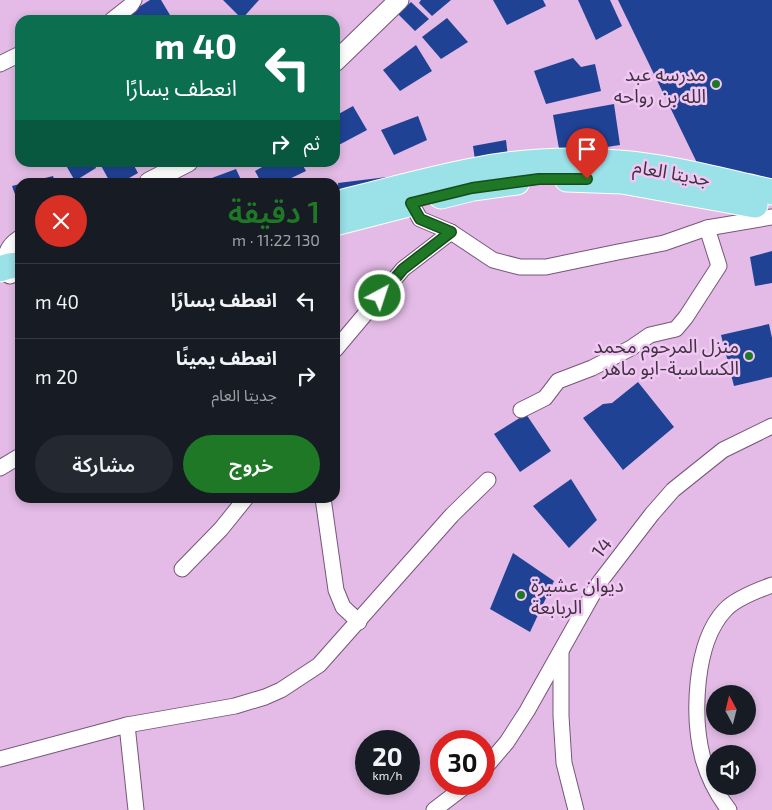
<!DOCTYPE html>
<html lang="ar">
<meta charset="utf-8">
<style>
:root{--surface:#171b24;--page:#242831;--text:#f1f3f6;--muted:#9ea1a6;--line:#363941;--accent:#1f7826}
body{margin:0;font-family:"Exo 2","Noto Sans Arabic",sans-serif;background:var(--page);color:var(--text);direction:rtl;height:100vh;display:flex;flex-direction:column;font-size:19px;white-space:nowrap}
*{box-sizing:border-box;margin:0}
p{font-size:16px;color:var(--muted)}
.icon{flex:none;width:28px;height:28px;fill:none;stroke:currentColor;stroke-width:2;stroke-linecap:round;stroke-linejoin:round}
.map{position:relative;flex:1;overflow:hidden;direction:ltr}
.panel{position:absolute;left:15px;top:178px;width:325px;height:325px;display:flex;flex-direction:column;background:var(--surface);border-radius:15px;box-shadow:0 2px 8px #0003;direction:rtl}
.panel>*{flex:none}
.guide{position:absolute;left:15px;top:15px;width:325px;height:152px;border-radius:15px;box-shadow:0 2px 8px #0003;direction:rtl;background:#0b6e4f;color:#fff;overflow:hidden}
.needle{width:32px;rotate:353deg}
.controls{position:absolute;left:706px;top:685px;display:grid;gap:10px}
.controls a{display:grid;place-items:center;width:50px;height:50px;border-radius:50%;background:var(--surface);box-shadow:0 2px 8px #0003;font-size:25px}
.speed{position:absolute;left:355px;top:730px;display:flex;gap:10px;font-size:25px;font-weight:700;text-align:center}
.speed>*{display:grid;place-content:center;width:65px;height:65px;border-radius:50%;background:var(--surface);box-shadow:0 2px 8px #0003;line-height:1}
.speed small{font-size:12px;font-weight:400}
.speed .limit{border:8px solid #d22;background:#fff;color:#111}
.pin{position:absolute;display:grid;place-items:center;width:42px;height:42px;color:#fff;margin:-51px -21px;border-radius:50% 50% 50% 0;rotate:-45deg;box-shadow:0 0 5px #0007}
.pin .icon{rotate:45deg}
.me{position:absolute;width:55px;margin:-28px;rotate:40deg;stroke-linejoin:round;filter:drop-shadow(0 0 4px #0008)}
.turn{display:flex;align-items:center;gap:18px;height:105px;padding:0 20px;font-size:22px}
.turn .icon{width:65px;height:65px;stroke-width:2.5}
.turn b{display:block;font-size:35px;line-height:42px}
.then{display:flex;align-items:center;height:48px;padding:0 20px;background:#0003;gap:10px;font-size:19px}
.round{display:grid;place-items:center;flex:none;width:52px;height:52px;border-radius:26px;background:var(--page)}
.headline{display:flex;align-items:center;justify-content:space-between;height:85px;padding:0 20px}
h1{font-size:30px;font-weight:600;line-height:38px;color:var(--accent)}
.primary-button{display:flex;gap:10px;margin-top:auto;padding:10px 20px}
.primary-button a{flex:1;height:58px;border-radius:30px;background:var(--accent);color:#fff;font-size:20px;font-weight:600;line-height:58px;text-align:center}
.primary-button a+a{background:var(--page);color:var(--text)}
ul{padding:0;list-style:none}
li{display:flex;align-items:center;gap:15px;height:75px;padding:0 20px;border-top:1px solid var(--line)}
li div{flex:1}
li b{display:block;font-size:19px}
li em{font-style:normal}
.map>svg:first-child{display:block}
</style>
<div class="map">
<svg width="772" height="810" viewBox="0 0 772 810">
<rect width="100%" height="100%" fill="#e3bbe6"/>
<g fill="#204295">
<polygon points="150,0 161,0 173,20 129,20 126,15"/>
<polygon points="223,0 259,0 242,19"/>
<polygon points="421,0 451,0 432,16 419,3"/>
<polygon points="493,0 543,0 546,6 507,25"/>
<polygon points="578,0 610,0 622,26 596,40"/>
<polygon points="618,0 772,0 772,185 700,169"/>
<polygon points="411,2 429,19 415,31 398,14"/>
<polygon points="447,18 468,42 441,59 422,37"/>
<polygon points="416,45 432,71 400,91 383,70"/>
<polygon points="573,58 581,67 595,64 601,91 546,104 534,71"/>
<polygon points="614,104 620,145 560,154 553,115"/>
<polygon points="353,106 367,130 335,147 335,116"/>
<polygon points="418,116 427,140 394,155 381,130"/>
<polygon points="506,140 508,157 475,160 473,146"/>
<polygon points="64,162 94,162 96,168 75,181"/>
<polygon points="99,162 132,162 138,173 122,182 110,182"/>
<polygon points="263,162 281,164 301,162 306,171 283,182 261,182 255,171 264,166"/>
<polygon points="236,169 242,182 201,182"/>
<polygon points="53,176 55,182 29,182"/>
<polygon points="395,176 339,198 338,183"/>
<polygon points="20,184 20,208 12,186"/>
<polygon points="772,251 772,283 755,286 750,257"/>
<polygon points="769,324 772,338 772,377 734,386 721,335"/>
<polygon points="638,382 674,427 623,470 583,418 603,404 612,403"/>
<polygon points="526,414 551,451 520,472 494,434"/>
<polygon points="571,479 597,520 569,548 533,506"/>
<polygon points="513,553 554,581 530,632 490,609"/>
</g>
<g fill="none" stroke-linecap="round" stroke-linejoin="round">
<defs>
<g id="minor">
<polyline points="112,20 131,5 134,0"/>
<polyline points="0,64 20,54"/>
<polyline points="407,192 411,203 420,219 451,232 493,260 520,267 546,267 618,252 664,243 707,228"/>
<polyline points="335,350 403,269 451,232"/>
<polyline points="521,410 545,398 558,381 592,368 631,348 650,335 676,329 686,317 719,266 707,228 772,217"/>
<polyline points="0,468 20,456"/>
<polyline points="323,498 336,590 343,607 359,622"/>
<polyline points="182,569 221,529 246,498"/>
<polyline points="561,652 561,716 564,763 576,810"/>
<polyline points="127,725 136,810"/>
<polyline points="0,759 127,725 235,706 265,697 281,690 319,665 452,515 488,480"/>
<polyline points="484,769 507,742 527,711 599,583 652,514 673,490 723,450 772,426"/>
<polyline points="434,810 468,784"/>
<path d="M729,810C718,796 708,776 703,759C692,717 694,643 725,610C735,599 758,590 772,585"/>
</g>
<g id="tertiary">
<polyline points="335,62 399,0"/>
<polyline points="149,182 188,162"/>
<path d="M10,274C7,258 5,250 20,240"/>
</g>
<g id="primary">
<polyline points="567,179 622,181 755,205"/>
<polyline points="441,196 473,188 517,182"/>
<path d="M335,204C380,193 426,180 472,171C519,161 571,159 619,163C671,167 721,181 772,192"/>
<polyline points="335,223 405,205"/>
<polyline points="0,269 9,266 20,265"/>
</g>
</defs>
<use href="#minor" stroke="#78557b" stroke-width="17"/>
<use href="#tertiary" stroke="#78557b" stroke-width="21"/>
<use href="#primary" stroke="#fff" stroke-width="27"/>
<use href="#minor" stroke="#fff" stroke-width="15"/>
<use href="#tertiary" stroke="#fff" stroke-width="19"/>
<use href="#primary" stroke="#9be1e8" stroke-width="25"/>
</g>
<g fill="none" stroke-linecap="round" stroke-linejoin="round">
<defs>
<polyline id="route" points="380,296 403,269 451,232 420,219 411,203 472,188 539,179 587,179"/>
</defs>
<use href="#route" stroke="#144e19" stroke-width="12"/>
<use href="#route" stroke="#1f7826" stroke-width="9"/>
</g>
<g fill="#1f7826" stroke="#f0c8f3" stroke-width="2">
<circle cx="716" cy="84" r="5"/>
<circle cx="749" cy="356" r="5"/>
<circle cx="521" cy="595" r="5"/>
</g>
<g text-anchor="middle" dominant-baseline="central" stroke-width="5" stroke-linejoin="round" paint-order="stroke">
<g font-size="19" fill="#413242" stroke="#f0c8f3" text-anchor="end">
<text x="706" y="73">مدرسه عبد<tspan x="706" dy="22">الله بن رواحه</tspan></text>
<text x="739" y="345">منزل المرحوم محمد<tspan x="739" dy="22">الكساسبة-ابو ماهر</tspan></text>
<text x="531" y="584" text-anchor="start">ديوان عشيرة<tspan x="531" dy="22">الربابعة</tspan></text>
</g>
<g font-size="19" fill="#413242" stroke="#f0c8f3">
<text transform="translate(672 172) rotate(10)">جديتا العام</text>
<text transform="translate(601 547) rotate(-52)">14</text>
</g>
</g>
</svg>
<div class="controls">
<a><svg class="needle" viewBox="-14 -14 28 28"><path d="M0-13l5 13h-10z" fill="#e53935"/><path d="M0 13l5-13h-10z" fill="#9ea1a6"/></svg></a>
<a><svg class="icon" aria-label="sound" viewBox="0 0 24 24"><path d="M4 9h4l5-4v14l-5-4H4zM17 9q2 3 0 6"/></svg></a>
</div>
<div class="speed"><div>20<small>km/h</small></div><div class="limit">30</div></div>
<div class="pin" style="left:587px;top:179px;background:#d93025"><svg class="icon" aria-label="arrive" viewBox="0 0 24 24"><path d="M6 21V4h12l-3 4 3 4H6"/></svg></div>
<svg class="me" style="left:380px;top:296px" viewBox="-20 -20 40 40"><circle r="17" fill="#1f7826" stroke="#fff" stroke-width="3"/><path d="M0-11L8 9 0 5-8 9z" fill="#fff"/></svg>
<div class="guide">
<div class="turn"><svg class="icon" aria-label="left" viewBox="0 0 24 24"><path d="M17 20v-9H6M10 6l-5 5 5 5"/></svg><div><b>40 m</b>انعطف يسارًا</div></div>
<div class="then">ثم<svg class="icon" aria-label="right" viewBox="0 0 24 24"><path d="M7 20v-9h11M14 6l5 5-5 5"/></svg></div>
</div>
<section class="panel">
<div class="headline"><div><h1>1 دقيقة</h1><p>130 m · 11:22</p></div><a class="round" style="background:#d93025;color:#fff"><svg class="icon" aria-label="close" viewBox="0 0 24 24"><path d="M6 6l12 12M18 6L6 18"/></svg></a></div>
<ul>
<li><svg class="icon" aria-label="left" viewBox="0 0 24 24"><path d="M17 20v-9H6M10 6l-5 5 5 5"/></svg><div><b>انعطف يسارًا</b></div><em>40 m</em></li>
<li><svg class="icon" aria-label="right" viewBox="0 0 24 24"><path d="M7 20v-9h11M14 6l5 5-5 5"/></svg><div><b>انعطف يمينًا</b><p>جديتا العام</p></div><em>20 m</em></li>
</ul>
<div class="primary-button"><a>خروج</a><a>مشاركة</a></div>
</section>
</div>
